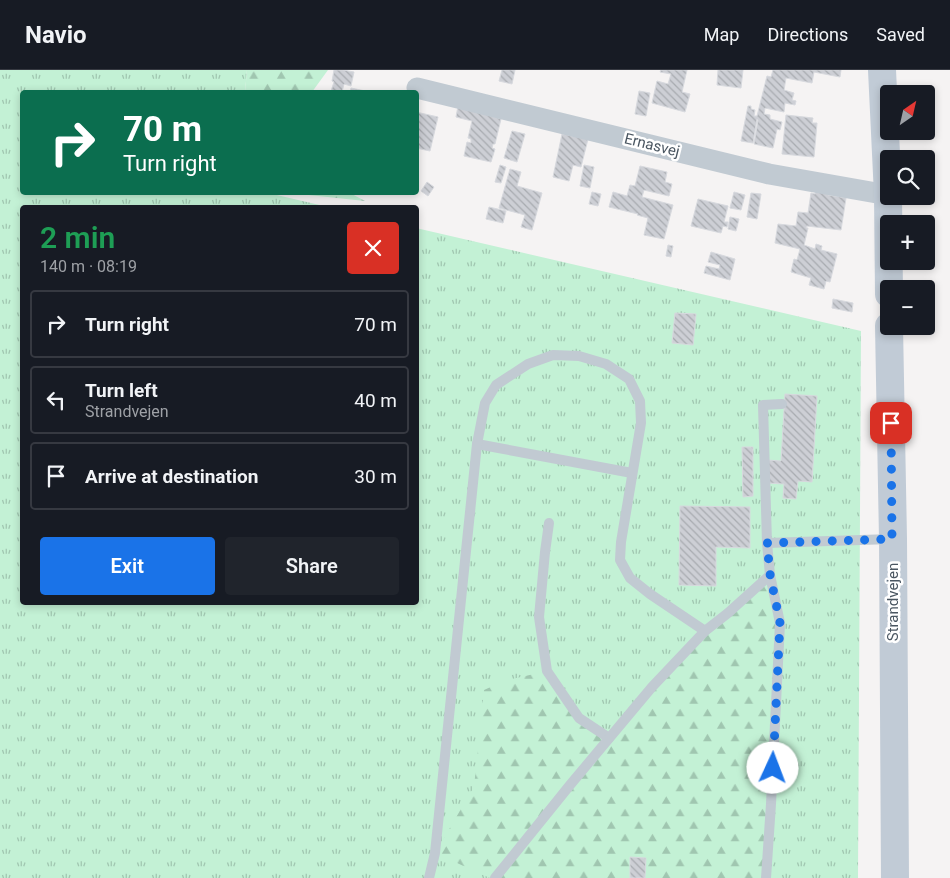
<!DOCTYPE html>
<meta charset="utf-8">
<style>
:root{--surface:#171b24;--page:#20242c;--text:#f1f3f6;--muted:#9ea1a6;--line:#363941;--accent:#1a73e8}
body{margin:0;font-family:Roboto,sans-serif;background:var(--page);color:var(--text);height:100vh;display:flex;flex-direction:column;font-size:19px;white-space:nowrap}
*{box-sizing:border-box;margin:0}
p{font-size:16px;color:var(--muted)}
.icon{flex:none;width:28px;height:28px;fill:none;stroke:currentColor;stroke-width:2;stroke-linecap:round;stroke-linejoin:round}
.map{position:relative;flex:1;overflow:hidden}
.details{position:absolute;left:20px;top:135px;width:399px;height:400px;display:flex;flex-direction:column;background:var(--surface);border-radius:5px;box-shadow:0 2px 8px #0003}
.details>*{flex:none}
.hud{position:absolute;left:20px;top:20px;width:399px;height:105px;border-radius:5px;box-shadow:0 2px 8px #0003;background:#0b6e4f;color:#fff;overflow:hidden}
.needle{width:32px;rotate:34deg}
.controls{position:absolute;left:880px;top:15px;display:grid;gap:10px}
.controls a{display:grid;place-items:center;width:55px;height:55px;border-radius:5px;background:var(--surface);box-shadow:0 2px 8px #0003;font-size:25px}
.pin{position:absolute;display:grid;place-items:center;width:42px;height:42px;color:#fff;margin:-21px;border-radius:10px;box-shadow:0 2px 8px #0006}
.me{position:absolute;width:55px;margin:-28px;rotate:2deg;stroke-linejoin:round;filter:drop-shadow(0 0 4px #0008)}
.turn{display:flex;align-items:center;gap:18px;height:105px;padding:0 20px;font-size:22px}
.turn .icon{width:65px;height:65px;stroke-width:2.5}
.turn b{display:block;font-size:35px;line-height:42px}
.round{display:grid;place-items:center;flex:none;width:52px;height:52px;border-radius:5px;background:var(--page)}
.headline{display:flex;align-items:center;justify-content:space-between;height:85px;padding:0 20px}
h1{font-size:30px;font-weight:600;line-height:38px;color:#1e9e55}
.primary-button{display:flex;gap:10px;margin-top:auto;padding:10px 20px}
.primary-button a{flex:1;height:58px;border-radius:5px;background:var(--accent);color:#fff;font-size:20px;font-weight:600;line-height:58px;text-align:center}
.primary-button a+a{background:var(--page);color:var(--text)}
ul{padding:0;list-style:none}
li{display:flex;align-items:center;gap:15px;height:68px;margin:0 10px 8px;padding:0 10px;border:2px solid var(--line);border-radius:5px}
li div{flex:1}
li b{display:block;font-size:19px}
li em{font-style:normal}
header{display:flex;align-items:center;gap:30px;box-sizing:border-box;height:70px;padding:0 25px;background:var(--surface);border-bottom:1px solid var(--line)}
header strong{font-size:24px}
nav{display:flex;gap:28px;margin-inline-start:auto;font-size:18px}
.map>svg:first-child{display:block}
</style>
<header>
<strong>Navio</strong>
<nav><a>Map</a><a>Directions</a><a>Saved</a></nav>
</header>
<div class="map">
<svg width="950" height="808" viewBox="0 0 950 808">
<defs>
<pattern id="grass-tufts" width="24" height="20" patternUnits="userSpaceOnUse" patternTransform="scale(1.25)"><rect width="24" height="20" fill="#c3f1d5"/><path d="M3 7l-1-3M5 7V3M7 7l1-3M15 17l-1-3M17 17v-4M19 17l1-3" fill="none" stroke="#a0c6b0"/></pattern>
<pattern id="forest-firs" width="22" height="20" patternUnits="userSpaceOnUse" patternTransform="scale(1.25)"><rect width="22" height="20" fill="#c3f1d5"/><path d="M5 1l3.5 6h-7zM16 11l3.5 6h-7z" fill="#a0c6b0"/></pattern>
<pattern id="building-back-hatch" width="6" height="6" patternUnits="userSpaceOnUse" patternTransform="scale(1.25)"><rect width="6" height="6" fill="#cdcfd5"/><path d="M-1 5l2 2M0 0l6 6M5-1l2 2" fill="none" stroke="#a8abb0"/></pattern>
</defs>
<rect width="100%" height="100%" fill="#f5f3f3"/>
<polygon fill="url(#grass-tufts)" points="0,0 247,0 245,22 22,22 22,122 264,122 328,137 22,138 22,532 416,532 416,158 861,261 858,808 0,808"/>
<g fill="url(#forest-firs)">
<polygon points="247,0 328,0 312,22 245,22"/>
<polygon points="290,123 350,123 365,131"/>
<polygon points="770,505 780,553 766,808 490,808 435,783 474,717 484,620 504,611 547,601 579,648 609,668 652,617"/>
</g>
<g fill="url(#building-back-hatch)" stroke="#d7d9de">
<polygon points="334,0 343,0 354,2 351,16 344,14 342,22 331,21 334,12 332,11"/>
<polygon points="502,0 515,0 512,14 499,11"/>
<polygon points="661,0 687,0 682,22 690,24 685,42 652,33 657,11 668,14 671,4 660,2"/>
<polygon points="718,0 743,0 741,18 717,15"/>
<polygon points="773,0 841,0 840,7 814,2 812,13 786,8 784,20 794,23 792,30 796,31 795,35 785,33 784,42 765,38 764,44 770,45 770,49 782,52 780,60 777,59 773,78 754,74 758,50 757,49 753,73 741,71 748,36 751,36 751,39 755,40 754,46 757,46 767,6 771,7"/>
<polygon points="351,18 370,22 350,22"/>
<polygon points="639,21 650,23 646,46 635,44"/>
<polygon points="458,36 501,49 495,74 493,74 492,78 495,79 491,92 464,86 467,72 471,73 471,69 468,68 472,51 456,47"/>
<polygon points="416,42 438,47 430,81 416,78"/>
<polygon points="786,45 813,48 812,53 817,53 814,87 782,84"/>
<polygon points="512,61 525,64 517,92 504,88"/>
<polygon points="562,64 588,69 581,97 573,95 569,111 553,107"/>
<polygon points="500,95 506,97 501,113 495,112"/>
<polygon points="584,95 594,97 590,118 580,116"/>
<polygon points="640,96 667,102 665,112 672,114 669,126 644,120 642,127 673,135 664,169 644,165 648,148 637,145 638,144 609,137 613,122 627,126 630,115 635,116"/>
<polygon points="510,99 521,102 517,116 542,123 532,160 521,157 525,145 499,138"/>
<polygon points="427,112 434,117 428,126 421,121"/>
<polygon points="816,119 829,121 828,125 846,128 841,160 807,156 806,158 808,158 804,175 815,179 816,174 822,176 821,180 837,184 830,212 826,211 824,219 809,215 811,208 791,202 794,189 797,190 800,179 775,173 778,154 796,156 798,142 808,143 811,123 815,124"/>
<polygon points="592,122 601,124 598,136 589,134"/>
<polygon points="734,122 745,125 741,140 730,138"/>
<polygon points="751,123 761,124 757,149 747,147"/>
<polygon points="698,129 728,136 724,152 728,152 727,157 723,156 721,163 691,156"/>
<polygon points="489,137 506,141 503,153 486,149"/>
<polygon points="730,147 739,149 736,161 728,159"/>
<polygon points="668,175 673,176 671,187 666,186"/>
<polygon points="711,182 735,189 730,210 704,203 706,196 719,199 720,195 708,192"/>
<polygon points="833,229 853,233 852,242 832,238"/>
<polygon points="675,243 696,244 693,275 672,273"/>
<polygon points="785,324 817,326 812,412 798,411 796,429 783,428 784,414 767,413 768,390 781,391"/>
<polygon points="742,377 753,377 753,426 743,427"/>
<polygon points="680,436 750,437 750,478 716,477 716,516 679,515"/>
<polygon points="630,787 646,788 645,808 630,808"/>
</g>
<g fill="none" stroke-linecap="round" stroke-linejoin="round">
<g stroke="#c1cad2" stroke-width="10">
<polyline points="782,334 763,335 767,473 892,469"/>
<polyline points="477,374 632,403"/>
<polyline points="549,453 545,482 539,547 547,601 579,648 609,668"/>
<polyline points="429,808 435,783 477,374 485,333 496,315 528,294 553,285 579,286 606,294 629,309 640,331 641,353 621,472 620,490 630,508 650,524 705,561"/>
<polyline points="495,808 570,715 652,617 705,561 728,543 770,505 767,473"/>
<polyline points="766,808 771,734 780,553 770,505"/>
</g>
<polyline stroke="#c1cad2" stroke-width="21" points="417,18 769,104 888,125"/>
<g stroke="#c1cbd6" stroke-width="28">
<polyline points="882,0 888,125 889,224"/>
<polyline points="889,256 893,469 895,808"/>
</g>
</g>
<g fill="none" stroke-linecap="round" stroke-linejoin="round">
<polyline stroke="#1a73e8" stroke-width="9" stroke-dasharray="0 16.2" points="773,698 780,553 770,504 767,473 892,469 891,353"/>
</g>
<g text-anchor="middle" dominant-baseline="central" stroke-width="5" stroke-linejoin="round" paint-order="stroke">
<g font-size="15" fill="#4a5661" stroke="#fff">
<text transform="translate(652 75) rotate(14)">Ernasvej</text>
<text transform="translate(893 532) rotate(-90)">Strandvejen</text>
</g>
</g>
</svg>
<div class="controls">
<a><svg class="needle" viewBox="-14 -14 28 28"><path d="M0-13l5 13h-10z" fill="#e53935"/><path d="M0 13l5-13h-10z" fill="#9ea1a6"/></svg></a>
<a><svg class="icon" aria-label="search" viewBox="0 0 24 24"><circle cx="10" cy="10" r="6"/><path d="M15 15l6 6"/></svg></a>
<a>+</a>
<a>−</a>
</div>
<div class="pin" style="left:891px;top:353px;background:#d93025"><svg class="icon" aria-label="arrive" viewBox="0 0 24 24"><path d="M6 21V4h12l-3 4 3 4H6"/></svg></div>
<svg class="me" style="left:773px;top:698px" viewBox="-20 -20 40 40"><circle r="19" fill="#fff"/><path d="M0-13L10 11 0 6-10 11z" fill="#1a73e8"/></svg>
<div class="hud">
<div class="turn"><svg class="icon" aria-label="right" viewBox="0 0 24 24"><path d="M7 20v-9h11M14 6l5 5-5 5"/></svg><div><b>70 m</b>Turn right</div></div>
</div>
<section class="details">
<div class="headline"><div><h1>2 min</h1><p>140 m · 08:19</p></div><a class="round" style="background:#d93025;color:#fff"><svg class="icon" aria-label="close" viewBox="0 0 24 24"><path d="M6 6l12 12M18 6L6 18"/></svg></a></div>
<ul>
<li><svg class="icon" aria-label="right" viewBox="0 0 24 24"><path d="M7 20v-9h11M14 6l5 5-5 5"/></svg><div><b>Turn right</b></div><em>70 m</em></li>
<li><svg class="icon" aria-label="left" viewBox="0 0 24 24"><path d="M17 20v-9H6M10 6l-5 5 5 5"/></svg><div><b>Turn left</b><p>Strandvejen</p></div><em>40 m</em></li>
<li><svg class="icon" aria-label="arrive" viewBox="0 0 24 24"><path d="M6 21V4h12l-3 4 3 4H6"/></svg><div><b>Arrive at destination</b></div><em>30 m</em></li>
</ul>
<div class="primary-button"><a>Exit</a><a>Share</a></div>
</section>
</div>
